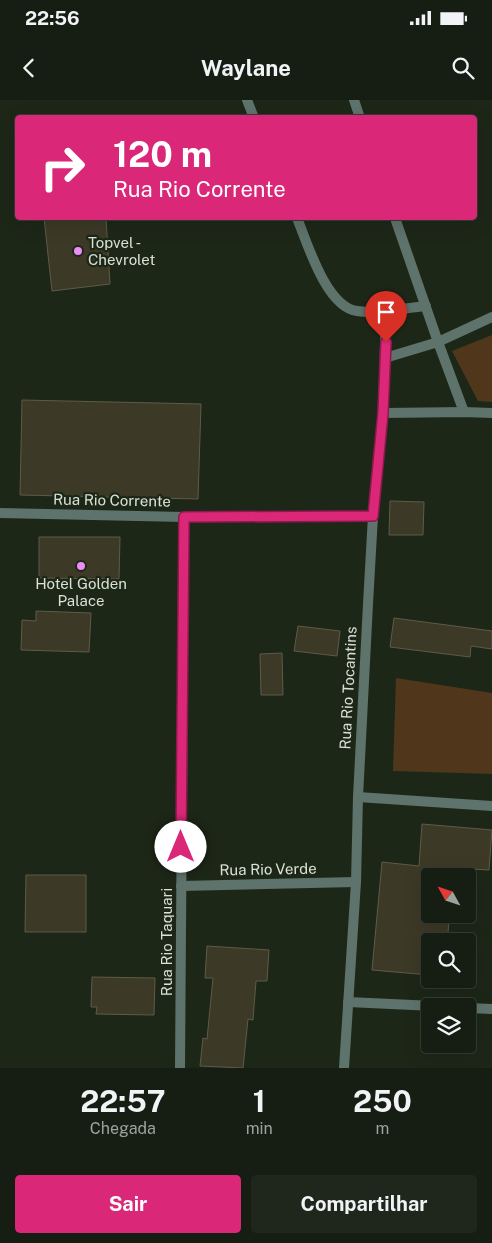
<!DOCTYPE html>
<html lang="pt">
<style>
:root{--surface:#161d12;--page:#1f261b;--text:#f1f3f6;--muted:#9ea29f;--line:#353b32;--accent:#db2777}
body{margin:0;font-family:"Public Sans",sans-serif;background:var(--page);color:var(--text);height:100vh;display:flex;flex-direction:column;font-size:19px;white-space:nowrap}
*{box-sizing:border-box;margin:0}
p{font-size:16px;color:var(--muted)}
.icon{flex:none;width:28px;height:28px;fill:none;stroke:currentColor;stroke-width:2;stroke-linecap:round;stroke-linejoin:round}
.map{position:relative;height:968px;overflow:hidden}
.side{display:flex;flex-direction:column;background:var(--surface);flex:1}
.side>*{flex:none}
.guide{position:absolute;left:15px;top:15px;width:462px;height:105px;border-radius:5px;box-shadow:0 5px 20px #0002,0 0 0 1px var(--line);background:#db2777;color:#fff;overflow:hidden}
.needle{width:32px;rotate:310deg}
.tools{position:absolute;left:421px;top:768px;display:grid;gap:10px}
.tools a{display:grid;place-items:center;width:55px;height:55px;border-radius:5px;background:var(--surface);box-shadow:0 5px 20px #0002,0 0 0 1px var(--line);font-size:25px}
.pin{position:absolute;display:grid;place-items:center;width:42px;height:42px;color:#fff;margin:-51px -21px;border-radius:50% 50% 50% 0;rotate:-45deg;box-shadow:0 0 5px #0007}
.pin .icon{rotate:45deg}
.me{position:absolute;width:55px;margin:-28px;rotate:0deg;stroke-linejoin:round;filter:drop-shadow(0 0 4px #0008)}
.turn{display:flex;align-items:center;gap:18px;height:105px;padding:0 15px;font-size:22px}
.turn .icon{width:65px;height:65px;stroke-width:2.5}
.turn b{display:block;font-size:35px;line-height:42px}
.eta{display:flex;justify-content:space-evenly;align-items:center;height:85px;text-align:center}
.eta b{font-size:30px;font-weight:700;line-height:35px}
.primary-button{display:flex;gap:10px;margin-top:auto;padding:10px 15px}
.primary-button a{flex:1;height:58px;border-radius:5px;background:var(--accent);color:#fff;font-size:20px;font-weight:700;line-height:58px;text-align:center}
.primary-button a+a{background:var(--page);color:var(--text)}
.status{display:flex;justify-content:space-between;align-items:center;height:35px;padding:0 25px;background:var(--surface);direction:ltr}
.status svg{height:14px;fill:currentColor}
header{display:flex;justify-content:space-between;align-items:center;height:65px;padding:0 15px;background:var(--surface);font-size:22px;font-weight:700}
.map>svg:first-child{display:block}
</style>
<div class="status"><b>22:56</b><svg viewBox="0 0 49 12"><path d="M0 12V9h3v3zM5 12V6h3v6zM10 12V3h3v9zM15 12V0h3v12zM26 1h20v11H26zM47 4h2v5h-2z"/></svg></div>
<header><svg class="icon" aria-label="back" viewBox="0 0 24 24"><path d="M15 5l-7 7 7 7"/></svg>Waylane<svg class="icon" aria-label="search" viewBox="0 0 24 24"><circle cx="10" cy="10" r="6"/><path d="M15 15l6 6"/></svg></header>
<div class="map">
<svg width="492" height="968" viewBox="0 0 492 968">
<rect width="100%" height="100%" fill="#1d2718"/>
<g fill="#50371c">
<polygon points="492,235 492,302 478,301 452,251"/>
<polygon points="396,578 492,593 492,674 393,671"/>
</g>
<g fill="#3c3927" stroke="#5e5b48">
<polygon points="44,118 106,118 110,184 52,191"/>
<polygon points="22,300 201,304 198,399 20,395"/>
<polygon points="390,401 424,402 423,435 389,435"/>
<polygon points="39,437 120,437 119,479 39,478"/>
<polygon points="36,511 91,513 89,552 21,550 22,520 36,521"/>
<polygon points="394,518 492,531 492,549 471,546 470,557 390,547"/>
<polygon points="298,526 340,531 337,556 294,551"/>
<polygon points="282,553 283,595 261,595 260,554"/>
<polygon points="422,724 492,730 489,770 454,768 453,776 430,776 430,814 450,814 447,841 430,841 430,875 372,870 382,762 419,766"/>
<polygon points="26,775 86,775 86,832 25,832"/>
<polygon points="207,846 269,850 267,881 256,881 253,920 248,919 243,968 200,966 203,938 207,939 213,878 205,878"/>
<polygon points="92,877 155,878 154,915 96,914 97,907 91,907"/>
</g>
<g fill="none" stroke-linecap="round" stroke-linejoin="round">
<g stroke="#5e736b" stroke-width="10">
<polyline points="247,0 254,18"/>
<polyline points="354,0 360,18"/>
<path d="M297,118C307,142 326,207 357,211C379,214 404,208 426,206"/>
<polyline points="395,118 438,242 464,312"/>
<polyline points="385,258 438,242 492,217"/>
<polyline points="383,313 464,312 492,313"/>
<polyline points="0,413 184,417 373,416"/>
<polyline points="358,697 492,706"/>
<polyline points="181,786 356,782"/>
<polyline points="348,902 434,906"/>
<polyline points="468,908 492,909"/>
<polyline points="180,968 184,417"/>
<polyline points="344,968 356,782 358,697 368,504 373,416 383,313 386,210"/>
</g>
</g>
<g fill="none" stroke-linecap="round" stroke-linejoin="round">
<defs>
<polyline id="route" points="181,747 184,417 373,416 383,313 386,242"/>
</defs>
<use href="#route" stroke="#8e194d" stroke-width="12"/>
<use href="#route" stroke="#db2777" stroke-width="9"/>
</g>
<g fill="#ee8bf8" stroke="#1d2718" stroke-width="2">
<circle cx="78" cy="151" r="5"/>
<circle cx="81" cy="466" r="5"/>
</g>
<g text-anchor="middle" dominant-baseline="central" stroke-width="4.5" stroke-linejoin="round" paint-order="stroke">
<g font-size="15" fill="#d9e0d6" stroke="#1d2718" text-anchor="start">
<text x="88" y="142">Topvel -<tspan x="88" dy="17">Chevrolet</tspan></text>
<text x="81" y="483" text-anchor="middle">Hotel Golden<tspan x="81" dy="17">Palace</tspan></text>
</g>
<g font-size="15" fill="#d9e0d6" stroke="#1d2718">
<text transform="translate(112 400) rotate(1)">Rua Rio Corrente</text>
<text transform="translate(348 588) rotate(-87)">Rua Rio Tocantins</text>
<text transform="translate(268 769) rotate(-1)">Rua Rio Verde</text>
<text transform="translate(166 842) rotate(-90)">Rua Rio Taquari</text>
</g>
</g>
</svg>
<div class="tools">
<a><svg class="needle" viewBox="-14 -14 28 28"><path d="M0-13l5 13h-10z" fill="#e53935"/><path d="M0 13l5-13h-10z" fill="#9ea29f"/></svg></a>
<a><svg class="icon" aria-label="search" viewBox="0 0 24 24"><circle cx="10" cy="10" r="6"/><path d="M15 15l6 6"/></svg></a>
<a><svg class="icon" aria-label="layers" viewBox="0 0 24 24"><path d="M12 4l9 5-9 5-9-5zM3 14l9 5 9-5"/></svg></a>
</div>
<div class="pin" style="left:386px;top:242px;background:#d93025"><svg class="icon" aria-label="arrive" viewBox="0 0 24 24"><path d="M6 21V4h12l-3 4 3 4H6"/></svg></div>
<svg class="me" style="left:181px;top:747px" viewBox="-20 -20 40 40"><circle r="19" fill="#fff"/><path d="M0-13L10 11 0 6-10 11z" fill="#db2777"/></svg>
<div class="guide">
<div class="turn"><svg class="icon" aria-label="right" viewBox="0 0 24 24"><path d="M7 20v-9h11M14 6l5 5-5 5"/></svg><div><b>120 m</b>Rua Rio Corrente</div></div>
</div>
</div>
<section class="side">
<div class="eta">
<div><b>22:57</b><p>Chegada</p></div>
<div><b>1</b><p>min</p></div>
<div><b>250</b><p>m</p></div>
</div>
<div class="primary-button"><a>Sair</a><a>Compartilhar</a></div>
</section>
